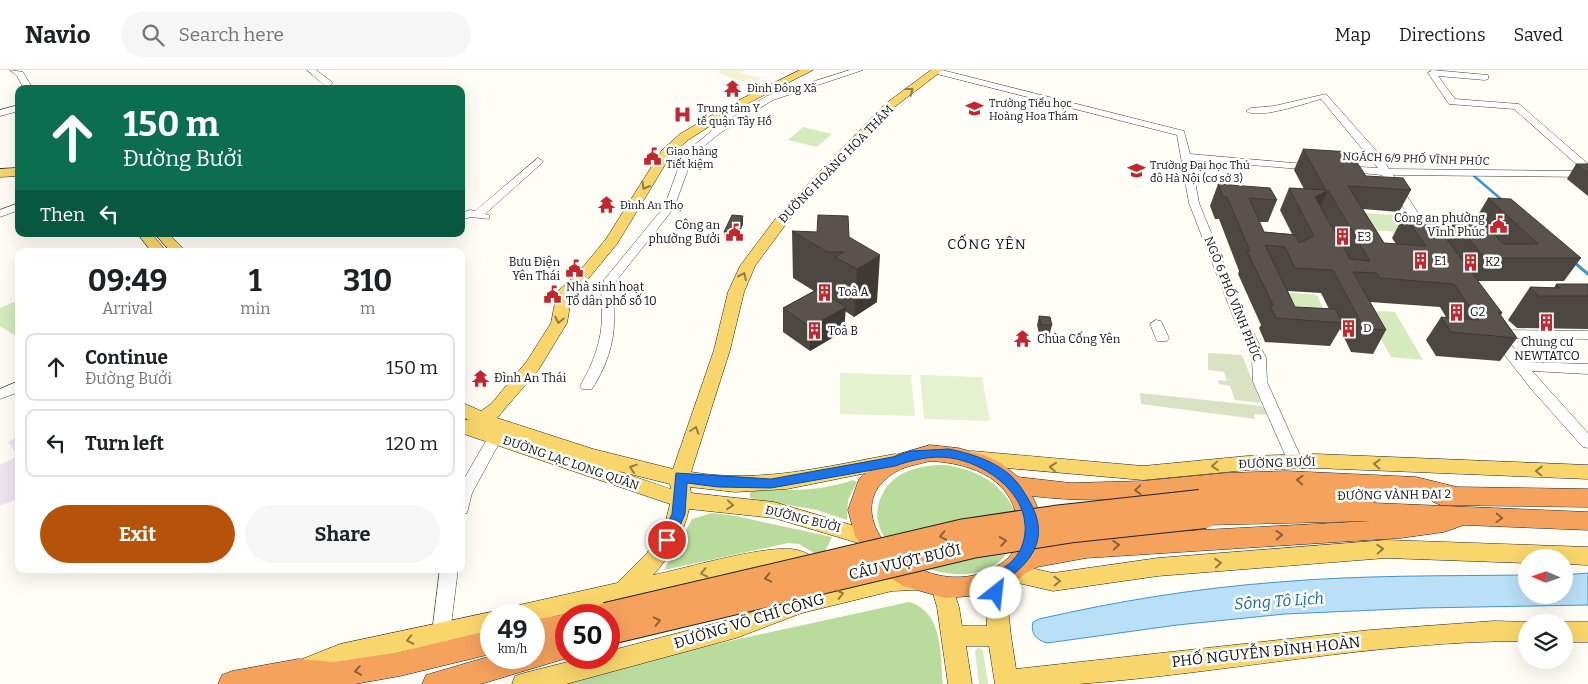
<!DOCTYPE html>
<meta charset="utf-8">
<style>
:root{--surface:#fff;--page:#f6f6f6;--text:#202124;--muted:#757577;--line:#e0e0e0;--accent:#b45309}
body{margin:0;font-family:Bitter,serif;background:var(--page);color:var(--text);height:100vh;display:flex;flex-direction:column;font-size:19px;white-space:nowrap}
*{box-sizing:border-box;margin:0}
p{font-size:16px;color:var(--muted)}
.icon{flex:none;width:28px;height:28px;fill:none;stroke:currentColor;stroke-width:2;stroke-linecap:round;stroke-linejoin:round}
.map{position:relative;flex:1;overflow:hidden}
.details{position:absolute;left:15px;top:178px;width:450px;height:325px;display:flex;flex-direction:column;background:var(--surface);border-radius:10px;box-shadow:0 5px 20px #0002}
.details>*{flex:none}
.top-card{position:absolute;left:15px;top:15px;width:450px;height:152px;border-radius:10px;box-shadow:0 5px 20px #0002;background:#0b6e4f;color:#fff;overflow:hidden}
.needle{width:32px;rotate:272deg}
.fabs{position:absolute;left:1518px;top:479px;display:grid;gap:10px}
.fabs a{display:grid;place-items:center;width:55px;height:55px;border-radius:50%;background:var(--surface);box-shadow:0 5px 20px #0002;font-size:25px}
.speed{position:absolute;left:480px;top:534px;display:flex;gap:10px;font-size:25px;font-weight:700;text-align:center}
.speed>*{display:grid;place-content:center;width:65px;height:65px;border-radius:50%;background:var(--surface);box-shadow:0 5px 20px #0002;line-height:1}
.speed small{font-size:12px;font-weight:400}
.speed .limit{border:8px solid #d22;background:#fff;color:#111}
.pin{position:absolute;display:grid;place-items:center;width:42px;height:42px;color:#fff;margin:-21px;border:2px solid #fff;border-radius:50%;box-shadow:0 1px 5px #0007}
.me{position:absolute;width:55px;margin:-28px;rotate:29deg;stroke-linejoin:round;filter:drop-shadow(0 0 4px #0008)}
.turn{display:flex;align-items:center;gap:18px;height:105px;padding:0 25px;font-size:22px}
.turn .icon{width:65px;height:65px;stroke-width:2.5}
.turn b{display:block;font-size:35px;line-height:42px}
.then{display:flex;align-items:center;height:48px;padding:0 25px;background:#0003;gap:10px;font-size:19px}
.eta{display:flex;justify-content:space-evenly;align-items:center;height:85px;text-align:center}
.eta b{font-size:30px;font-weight:700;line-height:35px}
.primary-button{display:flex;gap:10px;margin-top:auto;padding:10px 25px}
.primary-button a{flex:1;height:58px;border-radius:30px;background:var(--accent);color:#fff;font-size:20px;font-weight:700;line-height:58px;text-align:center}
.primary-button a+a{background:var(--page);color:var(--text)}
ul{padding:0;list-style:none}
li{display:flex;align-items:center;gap:15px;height:68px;margin:0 10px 8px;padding:0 15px;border:2px solid var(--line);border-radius:10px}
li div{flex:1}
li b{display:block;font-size:19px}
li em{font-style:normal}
header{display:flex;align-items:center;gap:30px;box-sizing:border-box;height:70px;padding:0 25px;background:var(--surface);border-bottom:1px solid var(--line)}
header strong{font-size:24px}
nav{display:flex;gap:28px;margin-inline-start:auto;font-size:18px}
.search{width:350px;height:45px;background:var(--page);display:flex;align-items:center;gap:12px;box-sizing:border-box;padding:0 18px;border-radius:28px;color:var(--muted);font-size:19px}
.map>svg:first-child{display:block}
</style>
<header>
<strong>Navio</strong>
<div class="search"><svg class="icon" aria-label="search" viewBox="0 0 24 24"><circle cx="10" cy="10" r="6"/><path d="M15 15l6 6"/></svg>Search here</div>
<nav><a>Map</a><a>Directions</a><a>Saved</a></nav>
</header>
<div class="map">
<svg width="1588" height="614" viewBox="0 0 1588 614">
<rect width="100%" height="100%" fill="#fffdf5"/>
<polygon fill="#eee6ef" points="19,366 19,428 0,436 0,395 18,386 8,372"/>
<polygon fill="#f6f3d4" points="722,0 745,0 740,3 763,8 756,11 749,9 742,12 718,3"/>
<g fill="#d5ebbd">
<polygon points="803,57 832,64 817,77 788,70"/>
<polygon points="1347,142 1410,146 1423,164 1358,159"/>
<polygon points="1417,146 1463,146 1485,167 1429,164"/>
<polygon points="1283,222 1317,225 1329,252 1294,248"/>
<polygon points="19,230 19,268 0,256 0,238"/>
<polygon points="1365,240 1395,242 1423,290 1391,287"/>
<polygon points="978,577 983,581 988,614 979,614 975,581"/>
</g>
<g fill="#b9dc9c">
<path d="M945,395C973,399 1000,411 1013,438C1018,450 1015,459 1012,471C992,541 847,489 883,423C895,400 922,395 945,395Z"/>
<path d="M853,410L857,412L848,430L847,450L817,440L750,428V423L756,419C789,421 822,421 853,410Z"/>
<polygon points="712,443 736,446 832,467 822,488 799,474 788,473 664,500 692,449"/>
<path d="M909,532C944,542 940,585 943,614H549L734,570Z"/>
</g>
<g fill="#d9e3c4">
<polygon points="1208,283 1242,285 1261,333 1235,330 1230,316 1219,314 1218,310 1227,311 1224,302 1208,300"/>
<polygon points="1140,323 1262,336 1270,345 1254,344 1255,349 1141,334"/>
</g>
<g fill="#e6f2cf">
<polygon points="840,303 911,305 915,346 840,344"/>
<polygon points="920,305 982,307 990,351 924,349"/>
</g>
<path fill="#b9e0f7" stroke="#3f96cf" d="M1588,503V535L1421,538L1285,544L1177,555L1047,573C1037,570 1030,564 1033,552L1039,549C1118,531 1198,518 1279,512C1361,505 1444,506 1526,505V525H1564V505Z"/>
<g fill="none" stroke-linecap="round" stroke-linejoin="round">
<polyline stroke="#3f96cf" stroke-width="2.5" points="1474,106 1502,130"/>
<polyline stroke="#3f96cf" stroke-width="3" points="1575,193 1588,204"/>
<defs>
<g id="minor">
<polygon points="10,0 23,2 33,19 24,19 17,6"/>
<polygon points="307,0 316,0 332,12 331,19 323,19 324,15"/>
<path d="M850,0H863L773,30L720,63L698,81L691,91L674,138L616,211C612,223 614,233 614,246C615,273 606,297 592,319H582L580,316C593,294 602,271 602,245C601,233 600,222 604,210L664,137L681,91L692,77L714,59L767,26Z"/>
<polygon points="932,0 942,0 1184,61 1190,84 1316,95 1316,99 1312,100 1191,90 1199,133 1245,246 1266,288 1267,312 1303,392 1300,396 1290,396 1253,312 1252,288 1233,246 1189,133 1177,65 933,3"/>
<path d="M1432,0L1488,5V9L1485,10L1438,6L1455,29L1519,34L1588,94V107L1393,105L1430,161L1424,164L1420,163L1382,105L1340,101L1339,99L1344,96L1378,98L1321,29C1306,33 1258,50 1246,41L1251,38L1274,36L1326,24L1380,85L1389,99L1584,101L1514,39L1449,34L1428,3Z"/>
<polygon points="19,35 19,41 0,46 0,40"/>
<polygon points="538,88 543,91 542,93 485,144 489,145 489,149 471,147 461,150 461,143 470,140 475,141"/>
<polygon points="19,133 19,140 0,147 0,140"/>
<polygon points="1156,250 1161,251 1169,268 1167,271 1157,271 1150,254"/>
<polygon points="1496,260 1588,261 1588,269 1506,268 1524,292 1588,294 1588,304 1532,301 1588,363 1588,378 1583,377 1532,320 1489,265 1491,261"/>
<polygon points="19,311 19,322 0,329 0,319"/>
<polygon points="495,363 500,364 502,368 472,423 467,443 461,445 461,414 490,364"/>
<polygon points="440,499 458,499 450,563 447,569 441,571 435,569 432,563"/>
</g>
<g id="major">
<path d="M800,0H813L735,40L688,70L671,85L617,174L588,209L572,224L567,253L539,299L497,348L593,379L673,399L714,280L728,222L740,196L779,144L885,34L931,0H943L893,38L860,72L789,150L755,196L744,222L730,280L691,402C761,414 827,396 895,384L902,386L905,391L902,396L787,419L735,422L690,417L691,423L774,432L865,459L872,461L876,467L872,473L865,475L774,448L689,439C684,463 670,487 653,505C684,499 770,473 797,480C810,483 817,489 823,501L820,507C806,512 804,504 794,497L762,499L534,551V545H508L511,538L519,535L617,513L647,483L665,454L670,434L464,364L461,361V349L469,350L461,346V332L481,341L491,334L527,291L551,253L557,222L578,203L606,169L662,80L680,64L727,36ZM618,401L670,414L671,419Z"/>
<polygon points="19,98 19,106 0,107 0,99"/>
<polygon points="138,164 152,164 166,181 151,181"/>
<polygon points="155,164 169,164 186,181 170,181"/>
<polygon points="972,381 1143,396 1247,386 1316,384 1588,395 1588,409 1316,398 1247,400 1143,410 972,395 965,393 962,388 965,383"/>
<path d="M1386,470L1588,477V495L1564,494V488H1526V493L1386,488L1158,506L1053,521L1005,510L1011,566L1016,599L1370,560L1494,551L1531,552H1526V571C1376,571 1228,603 1078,614C1051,614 1022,614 995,614L989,576H966L972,614H948L937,537L931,517L934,510L942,508L950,510L959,537L962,556H987L984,511L987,504L999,503L1001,496L1009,493L1053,503L1158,488Z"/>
<polygon points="916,502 924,504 927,511 924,518 916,520 892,521 802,543 736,568 566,614 512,614 515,606 524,603 583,588 609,588 609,581 736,548 801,524 892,503"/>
<polygon points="491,542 499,545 491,545 491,562 342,595 303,611 295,608 291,600 295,592 340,574"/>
<polygon points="1562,552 1588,552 1588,572 1564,572"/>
</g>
<g id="highway">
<path d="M930,375L958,378L984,385L1001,393L1018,407L1071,413L1143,411L1227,403L1286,401L1416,407L1457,417L1588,419V437L1441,435L1433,432L1431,428L1416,425L1378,423L1379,426L1374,433L1588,442V460L1464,455L1444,462L1401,468L1086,488L1037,497L1026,503L1012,514L984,525L945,528L903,516L876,498L855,466L848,440L859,409L882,389ZM930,391C973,393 1017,410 1018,460C1018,471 1015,483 1006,490C932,548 821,444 897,401C906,396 920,394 930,391ZM1199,423L1192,426L1188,432L1192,438L1197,440L1193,446L1197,453L1205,455L1371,451L1109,465L1040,476C1044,459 1041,442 1032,426C1088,433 1143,429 1199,423Z"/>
<polygon points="566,544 570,545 566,545 567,588 481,614 422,614 426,605 491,586 534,588 534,574 536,573 534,574 534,550"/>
<polygon points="491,560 491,584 400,606 355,614 218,614 222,605 232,601 298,589 334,592 400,582"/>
</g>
</defs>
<use href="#minor" stroke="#444" stroke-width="1"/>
<use href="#major" stroke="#222" stroke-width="1"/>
<use href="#highway" stroke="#222" stroke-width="1"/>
<use href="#minor" fill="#fff" fill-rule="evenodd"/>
<use href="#major" fill="#f9d66b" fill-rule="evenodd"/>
<use href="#highway" fill="#f5a25d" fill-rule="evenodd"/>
<defs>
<g id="highway-bridge">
<polyline points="606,545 965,461 1054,448 1200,432"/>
<polyline points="610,562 972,476 1074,460 1205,446"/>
</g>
</defs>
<use href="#highway-bridge" stroke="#222" stroke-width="26" stroke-linecap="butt"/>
<use href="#highway-bridge" stroke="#f5a25d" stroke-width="24"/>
</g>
<g fill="#4d4742" fill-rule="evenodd">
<path d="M1303,79L1366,106L1411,120L1399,142L1363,139L1384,173L1396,174L1392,168L1404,145L1445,167L1455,150L1476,151L1475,150L1488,128L1581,188L1564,211H1478L1502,243L1501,245L1517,268L1500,291L1436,286L1426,270L1441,247H1446L1440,237L1370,232L1386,260L1373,284L1351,282L1340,259L1330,276L1265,272L1259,258L1261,255L1238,204L1239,201L1219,149H1215L1210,136L1218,114L1277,130L1268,152H1259L1264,162L1292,164L1280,140L1289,118L1304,119L1294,100ZM1288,221L1321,223L1329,239L1295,237Z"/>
<polygon points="1576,94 1588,94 1588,126 1567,109"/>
<polygon points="743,154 735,172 725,170 724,162"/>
<polygon points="792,161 849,167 877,232 854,247 845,241 844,261 810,281 783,262 783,238 814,221 793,208"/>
<polygon points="1556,214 1588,214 1588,259 1517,258 1508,250 1530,217 1554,218"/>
<polygon points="1039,246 1052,255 1050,263 1039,263 1037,255"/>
</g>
<g fill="#3f3936">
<polygon points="1328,120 1318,142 1315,127"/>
<polygon points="743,146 743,154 735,172 735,164"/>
<polygon points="880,185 877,232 854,247 857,199"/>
<polygon points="846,237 844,261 810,281 810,257"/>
</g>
<g fill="#5a524d" stroke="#3f3936" fill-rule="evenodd">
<path d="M1303,79L1350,82L1366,106L1403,108L1411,120L1348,116L1384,173L1426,176L1404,145L1430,147L1502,243L1498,242L1517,268L1451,262L1441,247L1479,250L1454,214L1380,208L1377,203L1353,202L1386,260L1364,258L1333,200L1295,198L1285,177L1265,175L1295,237L1335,239L1343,253L1276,248L1270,235H1273L1247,181H1250L1227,127H1223L1218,114L1270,118L1277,130L1249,128L1264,162L1295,165L1299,173L1314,166L1289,118L1326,120ZM1328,120L1370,191L1350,189L1315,127Z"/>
<polygon points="1576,94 1588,94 1588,103"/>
<polygon points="1488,128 1511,129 1581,188 1484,188 1455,150 1484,152 1503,174 1538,174"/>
<polygon points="732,145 743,146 735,164 724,162"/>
<polygon points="818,145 848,146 849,167 880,185 857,199 835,187 844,182 827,182 792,161 817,162"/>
<polygon points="1556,214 1588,214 1588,226 1539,226 1530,217 1560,218"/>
<polygon points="818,219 846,237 810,257 783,238"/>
<polygon points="1039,246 1050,247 1052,255 1041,255"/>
</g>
<defs><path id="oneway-chevron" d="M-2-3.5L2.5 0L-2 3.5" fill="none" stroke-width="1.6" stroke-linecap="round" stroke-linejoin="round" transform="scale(1.25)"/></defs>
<g stroke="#917d42">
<use href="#oneway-chevron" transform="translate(910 21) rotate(-37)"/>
<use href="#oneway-chevron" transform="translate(645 116) rotate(120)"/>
<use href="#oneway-chevron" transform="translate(743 206) rotate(-65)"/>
<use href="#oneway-chevron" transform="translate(559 250) rotate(103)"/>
<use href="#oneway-chevron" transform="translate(695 360) rotate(-72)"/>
<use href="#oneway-chevron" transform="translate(1377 394) rotate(-177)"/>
<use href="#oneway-chevron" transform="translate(1215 396) rotate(175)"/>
<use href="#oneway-chevron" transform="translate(1053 397) rotate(-174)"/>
<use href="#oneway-chevron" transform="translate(633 398) rotate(-162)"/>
<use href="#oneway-chevron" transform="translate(1539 401) rotate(-179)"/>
<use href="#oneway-chevron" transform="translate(730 435) rotate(5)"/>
<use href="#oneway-chevron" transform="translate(1380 479) rotate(-3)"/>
<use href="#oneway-chevron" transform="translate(1218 493) rotate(-5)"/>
<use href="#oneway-chevron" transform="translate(704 503) rotate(167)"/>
<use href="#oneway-chevron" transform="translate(1057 511) rotate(-1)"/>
<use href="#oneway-chevron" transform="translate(840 524) rotate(-14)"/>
<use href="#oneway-chevron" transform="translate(410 570) rotate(168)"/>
</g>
<g stroke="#8e613b">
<use href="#oneway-chevron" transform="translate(1300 410) rotate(-177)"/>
<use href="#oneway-chevron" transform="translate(1138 420) rotate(177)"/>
<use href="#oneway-chevron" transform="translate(1499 448) rotate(2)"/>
<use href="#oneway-chevron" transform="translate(1279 465) rotate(-2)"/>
<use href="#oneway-chevron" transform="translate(943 466) rotate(168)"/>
<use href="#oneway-chevron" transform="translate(1003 471) rotate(-9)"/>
<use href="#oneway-chevron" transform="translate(1116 475) rotate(-4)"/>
<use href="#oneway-chevron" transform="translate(768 508) rotate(167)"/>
<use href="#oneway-chevron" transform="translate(657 551) rotate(-13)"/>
<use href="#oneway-chevron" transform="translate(358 601) rotate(171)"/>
</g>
<path fill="#1a73e8" stroke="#114b97" d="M949,379C968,383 989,389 1005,401C1015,408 1021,417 1027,427C1051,465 1035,490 1002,513L1001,527L996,529L991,527C980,505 1001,503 1013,490C1022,481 1026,467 1025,455C1023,419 983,393 951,388C932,385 912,390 895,396L771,418L718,417L687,413L685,444L674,470L672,474H662L660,470L672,444L676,403L771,409L893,387L911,381Z"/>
<defs>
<symbol id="temple-bare" viewBox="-9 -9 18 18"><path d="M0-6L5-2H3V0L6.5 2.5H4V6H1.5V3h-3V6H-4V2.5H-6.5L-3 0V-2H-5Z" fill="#c4262e" stroke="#fff" stroke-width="2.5" paint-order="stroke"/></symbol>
<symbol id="school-bare" viewBox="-9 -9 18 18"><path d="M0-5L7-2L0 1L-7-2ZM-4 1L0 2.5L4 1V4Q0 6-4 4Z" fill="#c4262e" stroke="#fff" stroke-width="2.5" paint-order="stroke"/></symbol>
<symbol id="hospital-bare" viewBox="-9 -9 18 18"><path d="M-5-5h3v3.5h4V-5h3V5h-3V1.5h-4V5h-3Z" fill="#c4262e" stroke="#fff" stroke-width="2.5" paint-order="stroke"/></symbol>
<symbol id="civic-bare" viewBox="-9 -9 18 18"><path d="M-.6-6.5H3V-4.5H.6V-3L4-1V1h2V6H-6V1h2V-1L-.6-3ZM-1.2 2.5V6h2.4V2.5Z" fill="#c4262e" stroke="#fff" stroke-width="2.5" paint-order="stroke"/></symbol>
<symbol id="university-bare" viewBox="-9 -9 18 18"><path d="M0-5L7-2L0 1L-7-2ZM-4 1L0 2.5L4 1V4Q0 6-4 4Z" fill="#c4262e" stroke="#fff" stroke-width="2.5" paint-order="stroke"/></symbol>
<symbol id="building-bare" viewBox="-9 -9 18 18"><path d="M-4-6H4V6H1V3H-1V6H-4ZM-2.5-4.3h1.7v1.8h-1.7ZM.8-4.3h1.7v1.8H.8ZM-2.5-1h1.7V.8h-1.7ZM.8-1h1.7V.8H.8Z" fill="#c4262e" stroke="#fff" stroke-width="2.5" paint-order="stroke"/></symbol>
</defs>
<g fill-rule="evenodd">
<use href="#temple-bare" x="720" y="6" width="25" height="25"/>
<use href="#school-bare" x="962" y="26" width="25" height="25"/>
<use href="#hospital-bare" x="670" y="32" width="25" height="25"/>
<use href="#civic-bare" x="640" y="74" width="25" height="25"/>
<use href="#university-bare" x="1124" y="88" width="25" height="25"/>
<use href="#temple-bare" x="594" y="122" width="25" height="25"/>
<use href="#civic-bare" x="1486" y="142" width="25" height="25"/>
<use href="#civic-bare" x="722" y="150" width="25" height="25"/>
<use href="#building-bare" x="1330" y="154" width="25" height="25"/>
<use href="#building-bare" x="1408" y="178" width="25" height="25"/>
<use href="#building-bare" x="1458" y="180" width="25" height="25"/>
<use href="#civic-bare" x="562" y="186" width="25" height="25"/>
<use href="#building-bare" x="812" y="210" width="25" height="25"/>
<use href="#civic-bare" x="540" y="212" width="25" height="25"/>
<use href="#building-bare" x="1444" y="230" width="25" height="25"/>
<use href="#building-bare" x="1534" y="240" width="25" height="25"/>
<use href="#building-bare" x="1336" y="246" width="25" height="25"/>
<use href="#building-bare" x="802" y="248" width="25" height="25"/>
<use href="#temple-bare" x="1010" y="256" width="25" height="25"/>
<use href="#temple-bare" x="468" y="296" width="25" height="25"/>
</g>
<g text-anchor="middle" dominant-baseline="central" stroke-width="5" stroke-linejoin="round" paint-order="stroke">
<g font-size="11" fill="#111" stroke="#fff" text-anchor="start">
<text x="747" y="18">Đình Đông Xã</text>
<text x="989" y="33">Trường Tiểu học<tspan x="989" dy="13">Hoàng Hoa Thám</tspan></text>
<text x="697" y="38">Trung tâm Y<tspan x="697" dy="13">tế quận Tây Hồ</tspan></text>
<text x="666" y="81">Giao hàng<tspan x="666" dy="13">Tiết kiệm</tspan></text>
<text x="1150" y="95">Trường Đại học Thủ<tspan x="1150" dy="13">đô Hà Nội (cơ sở 3)</tspan></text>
<text x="620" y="135">Đình An Thọ</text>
</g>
<g font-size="11" fill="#111" stroke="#fff">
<text transform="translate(1416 89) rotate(2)">NGÁCH 6/9 PHỐ VĨNH PHÚC</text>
</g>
<g font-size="12" fill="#111" stroke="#fff">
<text transform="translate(836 94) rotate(-46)">ĐƯỜNG HOÀNG HOA THÁM</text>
<text transform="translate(1233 229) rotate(68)">NGÕ 6 PHỐ VĨNH PHÚC</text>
<text transform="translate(571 393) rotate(19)">ĐƯỜNG LẠC LONG QUÂN</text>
<text transform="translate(1277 393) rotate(-2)">ĐƯỜNG BƯỞI</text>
<text transform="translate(1394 425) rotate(-1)">ĐƯỜNG VÀNH ĐAI 2</text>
<text transform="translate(803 449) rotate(14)">ĐƯỜNG BƯỞI</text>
</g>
<g font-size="12" fill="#111" stroke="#fff" text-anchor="start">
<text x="1485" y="148" text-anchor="end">Công an phường<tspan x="1485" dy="14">Vĩnh Phúc</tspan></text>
<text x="720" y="155" text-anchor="end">Công an<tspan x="720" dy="14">phường Bưởi</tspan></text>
<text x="1357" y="167">E3</text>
<text x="1434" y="191">E1</text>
<text x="560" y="192" text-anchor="end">Bưu Điện<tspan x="560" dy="14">Yên Thái</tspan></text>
<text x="1485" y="192">K2</text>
<text x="566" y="217">Nhà sinh hoạt<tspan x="566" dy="14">Tổ dân phố số 10</tspan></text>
<text x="838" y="222">Toà A</text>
<text x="1470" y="242">G2</text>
<text x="1363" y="258">D</text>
<text x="828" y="261">Toà B</text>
<text x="1037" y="269">Chùa Cống Yên</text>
<text x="1547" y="272" text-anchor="middle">Chung cư<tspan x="1547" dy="14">NEWTATCO</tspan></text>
<text x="494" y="308">Đình An Thái</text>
</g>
<g font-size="14" letter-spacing="1" fill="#111" stroke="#fff">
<text x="987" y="174">CỐNG YÊN</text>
</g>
<g font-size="15" fill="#111" stroke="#fff">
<text transform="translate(905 492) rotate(-13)">CẦU VƯỢT BƯỞI</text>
<text transform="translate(749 551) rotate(-17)">ĐƯỜNG VÕ CHÍ CÔNG</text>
<text transform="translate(1266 582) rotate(-6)">PHỐ NGUYỄN ĐÌNH HOÀN</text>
</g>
<g font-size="16" font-style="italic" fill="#1768a6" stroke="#fff">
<text transform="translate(1279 531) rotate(-4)">Sông Tô Lịch</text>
</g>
</g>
</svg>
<div class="fabs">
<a><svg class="needle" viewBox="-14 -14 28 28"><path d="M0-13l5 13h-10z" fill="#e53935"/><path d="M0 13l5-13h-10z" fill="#757577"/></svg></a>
<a><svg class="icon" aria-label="layers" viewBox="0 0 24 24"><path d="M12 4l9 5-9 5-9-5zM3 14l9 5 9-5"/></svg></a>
</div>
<div class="speed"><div>49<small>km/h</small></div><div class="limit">50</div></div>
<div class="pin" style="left:667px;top:470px;background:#d93025"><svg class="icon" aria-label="arrive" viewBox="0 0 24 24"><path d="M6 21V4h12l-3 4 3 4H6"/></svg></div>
<svg class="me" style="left:996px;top:523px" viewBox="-20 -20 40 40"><circle r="19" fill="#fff"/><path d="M0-13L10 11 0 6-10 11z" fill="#1a73e8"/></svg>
<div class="top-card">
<div class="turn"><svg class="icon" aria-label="ahead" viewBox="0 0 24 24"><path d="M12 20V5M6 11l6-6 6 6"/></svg><div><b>150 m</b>Đường Bưởi</div></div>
<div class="then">Then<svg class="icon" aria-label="left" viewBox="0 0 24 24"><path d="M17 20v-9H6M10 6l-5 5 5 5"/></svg></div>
</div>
<section class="details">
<div class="eta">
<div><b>09:49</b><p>Arrival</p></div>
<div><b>1</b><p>min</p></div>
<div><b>310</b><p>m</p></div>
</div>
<ul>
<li><svg class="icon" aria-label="ahead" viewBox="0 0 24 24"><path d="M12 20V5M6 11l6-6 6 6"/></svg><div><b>Continue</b><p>Đường Bưởi</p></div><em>150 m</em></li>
<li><svg class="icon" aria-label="left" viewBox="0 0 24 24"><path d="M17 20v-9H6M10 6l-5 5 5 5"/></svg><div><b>Turn left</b></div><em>120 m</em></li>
</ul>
<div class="primary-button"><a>Exit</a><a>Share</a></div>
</section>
</div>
